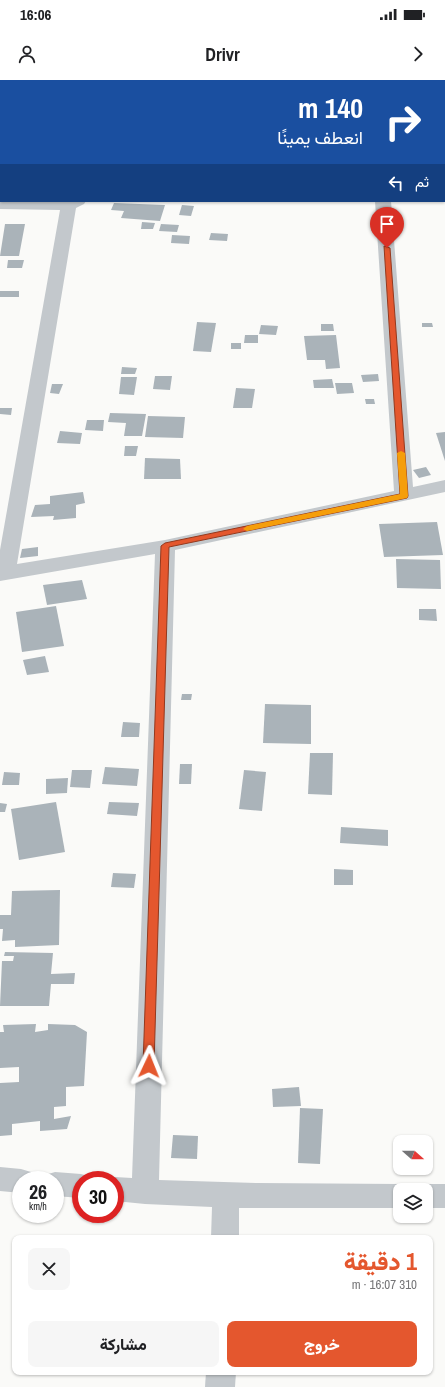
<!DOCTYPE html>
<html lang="ar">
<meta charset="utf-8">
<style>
:root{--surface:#fff;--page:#f6f6f6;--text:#202124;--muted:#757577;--accent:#e4572e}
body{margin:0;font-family:"Archivo Narrow",Vazirmatn,sans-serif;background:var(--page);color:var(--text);direction:rtl;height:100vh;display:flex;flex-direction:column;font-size:15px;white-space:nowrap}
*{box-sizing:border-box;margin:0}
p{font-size:13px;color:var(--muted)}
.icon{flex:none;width:22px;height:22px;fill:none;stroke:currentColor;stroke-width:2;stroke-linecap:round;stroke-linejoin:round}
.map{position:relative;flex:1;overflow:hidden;direction:ltr}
.side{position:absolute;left:12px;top:1155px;width:421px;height:140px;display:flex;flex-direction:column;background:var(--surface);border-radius:8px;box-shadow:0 1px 3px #0004;direction:rtl}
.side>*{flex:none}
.hud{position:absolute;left:0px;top:0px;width:445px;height:122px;box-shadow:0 1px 3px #0004;direction:rtl;background:#1a4fa0;color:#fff;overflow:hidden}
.needle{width:26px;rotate:111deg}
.controls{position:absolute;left:393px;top:1055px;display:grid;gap:8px}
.controls a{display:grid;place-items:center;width:40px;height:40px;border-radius:8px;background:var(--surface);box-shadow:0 1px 3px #0004;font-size:20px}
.speed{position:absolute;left:12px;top:1091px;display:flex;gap:8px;font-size:20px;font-weight:700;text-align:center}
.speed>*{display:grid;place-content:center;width:52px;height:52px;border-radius:50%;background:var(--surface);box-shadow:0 1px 3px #0004;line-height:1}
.speed small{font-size:10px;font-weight:400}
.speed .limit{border:6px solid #d22;background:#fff;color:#111}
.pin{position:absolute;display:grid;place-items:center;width:34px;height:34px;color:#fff;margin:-41px -17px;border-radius:50% 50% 50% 0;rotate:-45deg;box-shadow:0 0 4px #0007}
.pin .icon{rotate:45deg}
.me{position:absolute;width:44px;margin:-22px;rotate:2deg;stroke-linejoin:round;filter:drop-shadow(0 0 3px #0008)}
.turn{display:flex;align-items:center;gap:14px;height:84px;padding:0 16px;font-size:18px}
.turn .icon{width:52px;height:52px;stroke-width:2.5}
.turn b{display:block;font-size:28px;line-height:34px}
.then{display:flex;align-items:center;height:38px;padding:0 16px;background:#0003;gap:8px;font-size:15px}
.round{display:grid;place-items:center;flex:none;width:42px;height:42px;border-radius:8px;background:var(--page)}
.head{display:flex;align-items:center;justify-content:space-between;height:68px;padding:0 16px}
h1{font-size:24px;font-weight:800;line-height:30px;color:var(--accent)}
.cta{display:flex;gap:8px;margin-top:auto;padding:8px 16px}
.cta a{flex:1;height:46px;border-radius:8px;background:var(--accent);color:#fff;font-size:16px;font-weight:800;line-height:46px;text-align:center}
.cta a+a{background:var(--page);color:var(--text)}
.status{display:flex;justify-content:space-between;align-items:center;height:28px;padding:0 20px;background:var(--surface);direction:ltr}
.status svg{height:11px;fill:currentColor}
header{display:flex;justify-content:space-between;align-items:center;height:52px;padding:0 16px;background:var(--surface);font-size:18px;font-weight:800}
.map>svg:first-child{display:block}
</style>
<div class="status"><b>16:06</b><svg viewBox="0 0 49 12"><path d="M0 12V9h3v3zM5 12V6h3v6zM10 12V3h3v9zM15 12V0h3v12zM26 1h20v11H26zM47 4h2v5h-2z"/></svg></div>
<header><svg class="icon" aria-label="forward" viewBox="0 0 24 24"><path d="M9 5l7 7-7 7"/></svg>Drivr<svg class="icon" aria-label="person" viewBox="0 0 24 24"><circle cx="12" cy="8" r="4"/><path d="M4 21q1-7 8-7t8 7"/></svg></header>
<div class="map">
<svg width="445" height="1307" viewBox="0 0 445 1307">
<rect width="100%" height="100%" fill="#fafaf8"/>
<g fill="#aab3b9">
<polygon points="114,123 165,125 160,141 121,138 124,131 111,130"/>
<polygon points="182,125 194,126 191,136 179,135"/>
<polygon points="142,142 155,143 153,149 141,149"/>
<polygon points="5,144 25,144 19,176 0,176"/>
<polygon points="161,144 179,145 177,152 159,151"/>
<polygon points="211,153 228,154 227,161 209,160"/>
<polygon points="172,155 190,156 189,164 171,163"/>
<polygon points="8,180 24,180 22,188 7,188"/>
<rect x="0" y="211" width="19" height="6"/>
<polygon points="197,242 216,243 211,272 193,271"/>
<polygon points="422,243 432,243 433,247 422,247"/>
<polygon points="321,244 333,244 334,251 321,251"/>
<polygon points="261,245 278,246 276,255 259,254"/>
<polygon points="245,255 258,255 258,263 244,263"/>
<polygon points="336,255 340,288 326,289 325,280 307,280 304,256"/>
<rect x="231" y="263" width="10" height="6"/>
<polygon points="122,287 137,288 135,294 121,294"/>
<polygon points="378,294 379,301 363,302 361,295"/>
<polygon points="155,296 172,296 170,310 153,309"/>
<polygon points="121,297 137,297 134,315 119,314"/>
<polygon points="332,299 334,308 314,308 313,300"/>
<polygon points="335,303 352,303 354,313 337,314"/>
<polygon points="52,304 63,304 59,314 50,313"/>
<polygon points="236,308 255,309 252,328 233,328"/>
<polygon points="365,319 374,319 375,324 366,324"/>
<polygon points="0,328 12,328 11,335 0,334"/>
<polygon points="110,333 146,334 142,356 124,356 126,343 108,342"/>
<polygon points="148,336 185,337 183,358 145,357"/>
<polygon points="87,340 104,340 103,351 85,350"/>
<polygon points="60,351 82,353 80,364 57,363"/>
<polygon points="445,352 445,381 436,353"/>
<polygon points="125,366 138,366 136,376 124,376"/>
<polygon points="145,378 180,379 181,399 144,399"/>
<polygon points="426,387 431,395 419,398 413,390"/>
<polygon points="83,412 85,423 76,425 76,438 53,440 54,436 31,437 35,425 50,424 50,416"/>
<polygon points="437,442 443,475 384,477 379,444"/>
<polygon points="38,467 38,476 20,478 22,469"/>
<polygon points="396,479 440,480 441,509 397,508"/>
<polygon points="82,500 87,519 47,525 43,505"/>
<polygon points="56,526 64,566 22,572 16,532"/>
<polygon points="419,529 436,529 437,541 419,540"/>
<polygon points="45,576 49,592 27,595 23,580"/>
<polygon points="182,614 192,614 191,620 181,620"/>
<polygon points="265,624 311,625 311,664 263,663"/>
<polygon points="123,642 140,643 139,657 121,657"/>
<polygon points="310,673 333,673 332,715 308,714"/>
<polygon points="180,684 192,684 191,704 179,704"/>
<polygon points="105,687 139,689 137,706 102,704"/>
<polygon points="72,690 92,690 90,708 70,707"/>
<polygon points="244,690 266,692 262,731 239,729"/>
<polygon points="4,692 20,693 19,705 2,705"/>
<polygon points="68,698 67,713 46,714 46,699"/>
<polygon points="56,722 65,772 19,780 11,729"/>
<polygon points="109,722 139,723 137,736 107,734"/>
<polygon points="0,723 7,724 5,732 0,732"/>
<polygon points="341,747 388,750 388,766 340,763"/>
<polygon points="334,789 353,790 353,805 334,805"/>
<polygon points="113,793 136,794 134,808 111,807"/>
<polygon points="60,810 59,865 15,867 15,860 2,861 3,849 0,849 0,835 11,835 12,811"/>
<polygon points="5,872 53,873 51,894 75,893 74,904 51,904 49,926 0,926 2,881 13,881 14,876 4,876"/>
<polygon points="36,944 35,952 48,950 48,944 75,945 87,952 84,1006 66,1007 66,1026 54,1027 54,1039 71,1036 67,1049 40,1051 40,1041 12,1044 12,1055 0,1056 0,1003 19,1002 19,987 0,988 0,952 4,952 3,945"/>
<polygon points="299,1007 301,1026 273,1027 272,1009"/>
<polygon points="300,1028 323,1029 320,1084 298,1083"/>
<polygon points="173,1055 198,1056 197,1079 171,1078"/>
</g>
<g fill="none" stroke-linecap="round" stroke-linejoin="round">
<g fill="#c3c8cc" fill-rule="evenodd">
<rect x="117" y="0" width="14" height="1"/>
<rect x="366" y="0" width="14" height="1"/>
<rect x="444" y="47" width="1" height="8"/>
<polygon points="0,119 1,121 86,121 84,124 76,128 17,484 165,460 394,411 375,121 391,121 413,407 445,400 445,412 175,470 159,1100 257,1103 400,1104 410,1107 411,1110 400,1110 400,1128 239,1128 239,1158 211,1158 212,1127 145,1124 115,1121 115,1100 106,1100 115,1097 132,1098 155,474 0,501 0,470 60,130 0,129"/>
<polygon points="0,1087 21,1089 31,1092 34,1100 21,1100 21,1113 0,1111"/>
<polygon points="55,1092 81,1094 91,1097 92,1100 81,1100 81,1118 55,1116 55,1100 43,1100 45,1095"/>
<polygon points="426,1104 445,1104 445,1128 426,1128 426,1110 415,1110 416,1107"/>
<polygon points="206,1292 236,1292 235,1307 205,1307"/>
</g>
</g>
<polygon fill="#e4572e" stroke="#94391e" points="384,166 390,168 408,416 407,418 169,467 154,986 153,989 149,990 145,989 143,986 161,466 165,463 400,414"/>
<polygon fill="#f59e0b" points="401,371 405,373 408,416 407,418 247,451 243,449 247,446 400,414 397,373"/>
</svg>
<div class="controls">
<a><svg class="needle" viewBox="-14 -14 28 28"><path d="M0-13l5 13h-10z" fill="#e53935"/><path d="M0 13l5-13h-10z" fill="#757577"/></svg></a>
<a><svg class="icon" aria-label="layers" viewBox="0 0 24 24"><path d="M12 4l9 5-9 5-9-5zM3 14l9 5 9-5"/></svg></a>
</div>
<div class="speed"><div>26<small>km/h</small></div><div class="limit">30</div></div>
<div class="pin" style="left:387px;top:168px;background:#d93025"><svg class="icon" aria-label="arrive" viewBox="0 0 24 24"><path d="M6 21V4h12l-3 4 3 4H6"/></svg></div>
<svg class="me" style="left:149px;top:986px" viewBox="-20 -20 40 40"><path d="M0-17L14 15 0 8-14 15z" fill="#e4572e" stroke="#fff" stroke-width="4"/></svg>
<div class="hud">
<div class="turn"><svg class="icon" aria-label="right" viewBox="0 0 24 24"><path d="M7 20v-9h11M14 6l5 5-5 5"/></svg><div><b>140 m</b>انعطف يمينًا</div></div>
<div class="then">ثم<svg class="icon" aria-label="left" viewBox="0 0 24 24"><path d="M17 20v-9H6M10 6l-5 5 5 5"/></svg></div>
</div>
<section class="side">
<div class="head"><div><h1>1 دقيقة</h1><p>310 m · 16:07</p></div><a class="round"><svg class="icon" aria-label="close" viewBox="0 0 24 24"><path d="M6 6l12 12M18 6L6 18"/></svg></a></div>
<div class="cta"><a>خروج</a><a>مشاركة</a></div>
</section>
</div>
